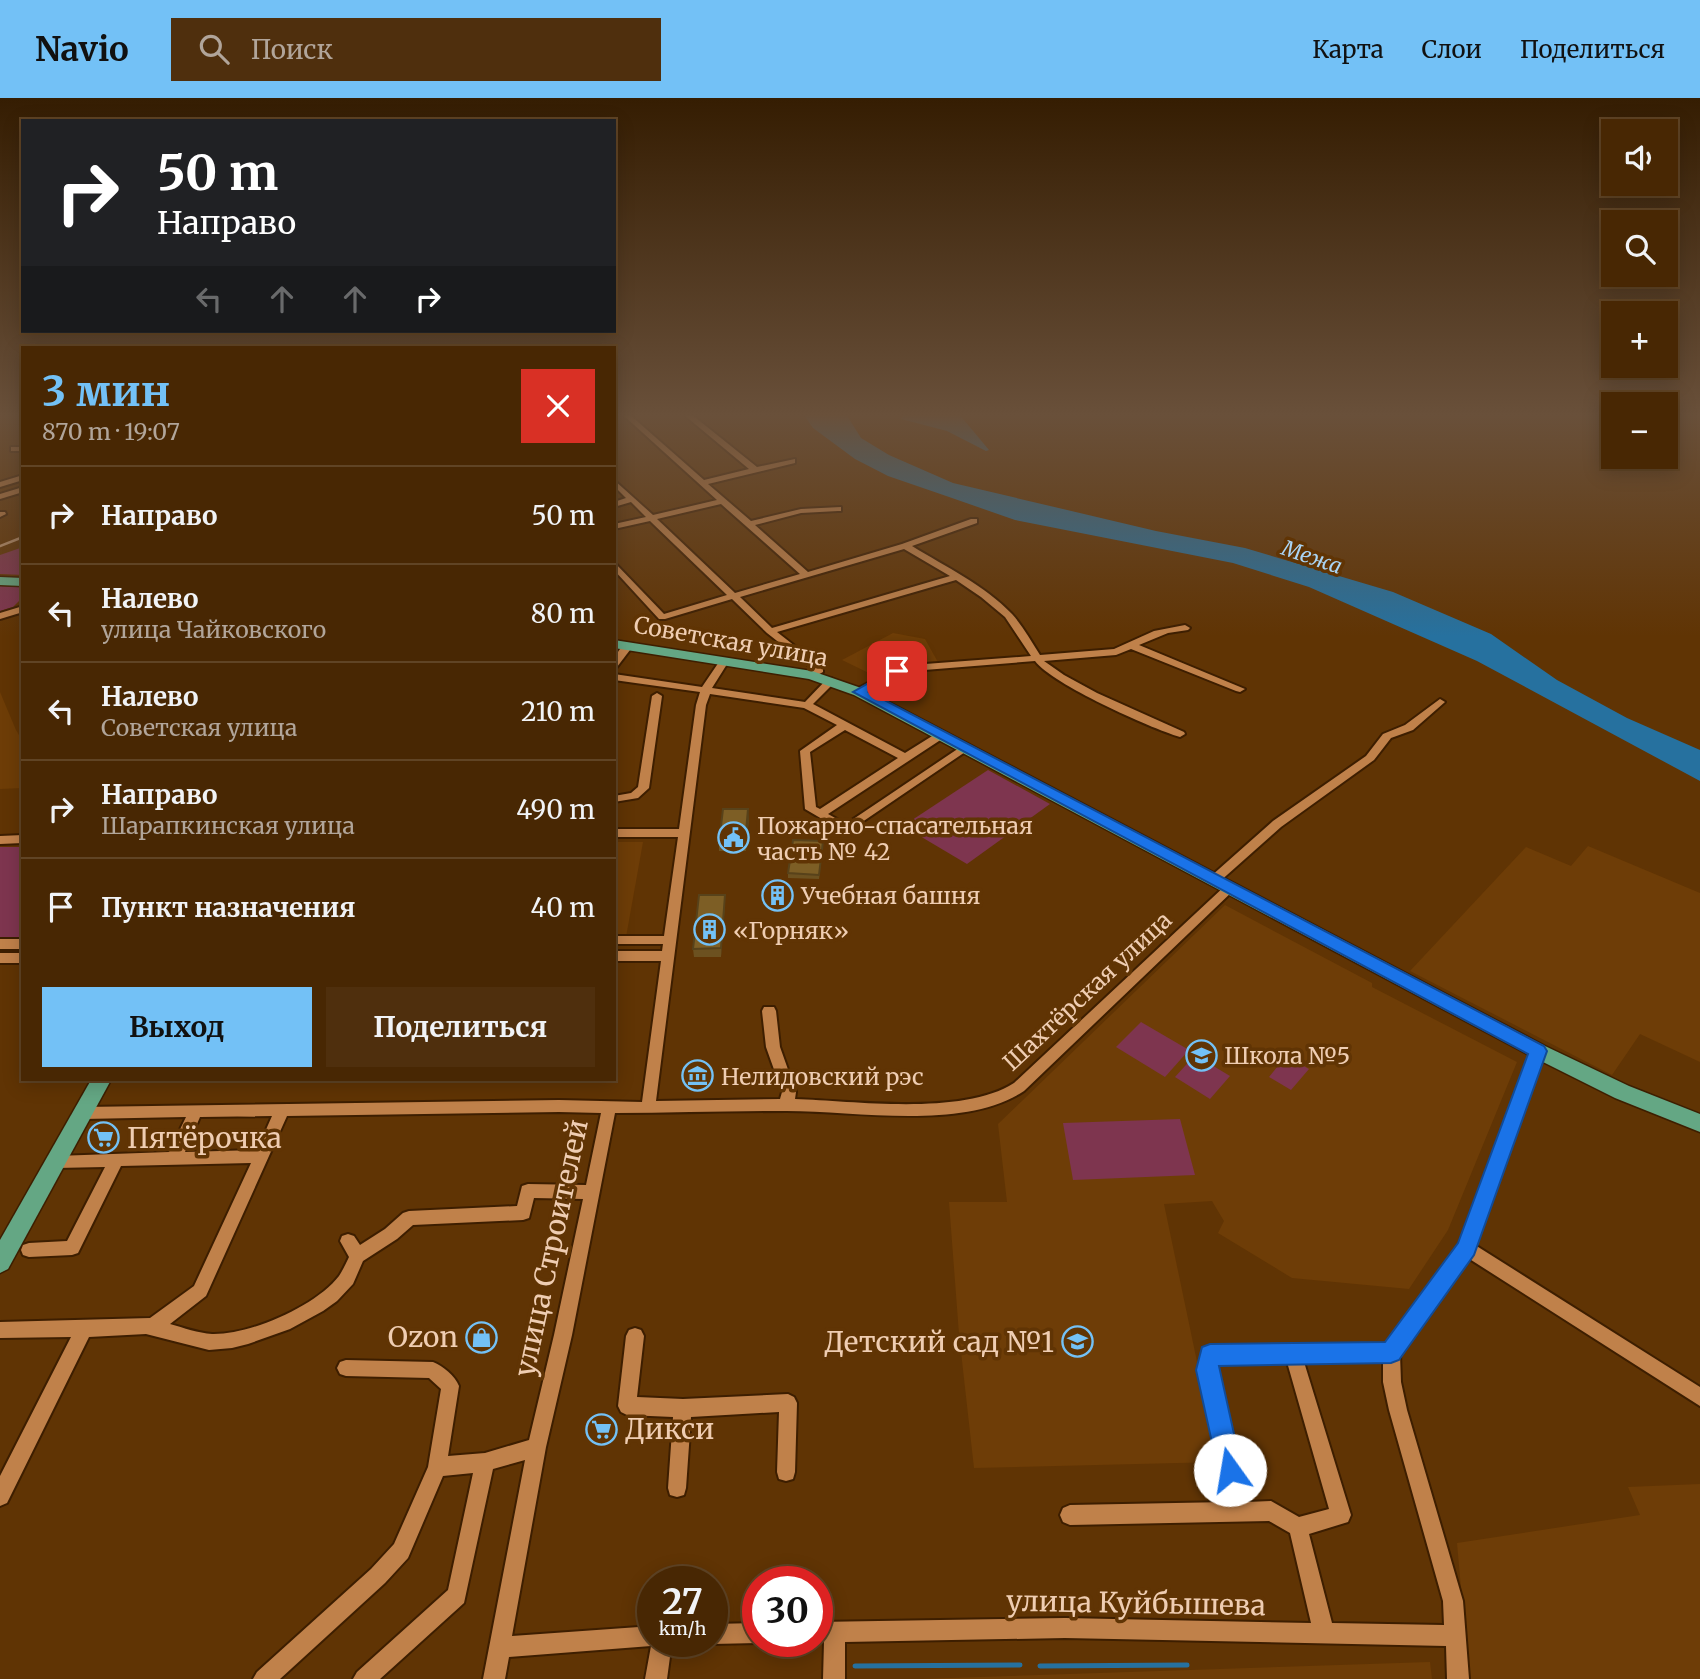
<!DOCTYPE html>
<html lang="ru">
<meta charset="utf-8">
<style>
:root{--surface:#482703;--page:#4f2f0d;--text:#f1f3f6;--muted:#b1a59a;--line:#604425;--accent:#73c1f6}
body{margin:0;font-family:Merriweather,serif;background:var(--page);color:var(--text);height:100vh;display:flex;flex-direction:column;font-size:26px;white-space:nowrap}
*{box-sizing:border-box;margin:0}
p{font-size:23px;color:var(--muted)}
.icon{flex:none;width:38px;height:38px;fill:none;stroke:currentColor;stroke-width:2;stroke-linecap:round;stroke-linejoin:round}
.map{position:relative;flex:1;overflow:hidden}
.details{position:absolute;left:21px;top:248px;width:595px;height:735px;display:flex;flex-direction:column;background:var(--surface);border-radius:0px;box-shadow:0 4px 18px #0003,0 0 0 2px var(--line)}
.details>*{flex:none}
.banner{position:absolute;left:21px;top:21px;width:595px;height:214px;border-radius:0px;box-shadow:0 4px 18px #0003,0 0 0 2px var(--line);background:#202124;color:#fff;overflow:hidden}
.buttons{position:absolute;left:1601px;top:21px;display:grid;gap:14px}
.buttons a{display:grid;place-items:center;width:77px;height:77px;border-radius:0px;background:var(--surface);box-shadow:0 4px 18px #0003,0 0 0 2px var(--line);font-size:35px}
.speed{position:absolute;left:637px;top:1468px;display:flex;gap:14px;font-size:35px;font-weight:700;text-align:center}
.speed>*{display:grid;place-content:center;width:91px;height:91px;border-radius:50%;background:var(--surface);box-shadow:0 4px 18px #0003,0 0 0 2px var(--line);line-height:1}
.speed small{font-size:18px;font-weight:400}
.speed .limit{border:10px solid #d22;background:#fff;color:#111}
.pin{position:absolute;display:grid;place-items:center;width:60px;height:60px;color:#fff;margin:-30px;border-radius:14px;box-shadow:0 4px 10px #0006}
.me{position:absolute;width:77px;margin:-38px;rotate:347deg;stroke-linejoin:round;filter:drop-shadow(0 0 5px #0008)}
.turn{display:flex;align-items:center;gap:24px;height:147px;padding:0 21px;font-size:32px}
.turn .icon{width:91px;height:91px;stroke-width:2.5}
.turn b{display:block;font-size:49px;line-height:60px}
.lanes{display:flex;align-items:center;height:66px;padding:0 21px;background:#0003;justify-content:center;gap:35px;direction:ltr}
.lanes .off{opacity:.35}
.round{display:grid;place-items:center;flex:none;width:74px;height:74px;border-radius:0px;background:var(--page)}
.headline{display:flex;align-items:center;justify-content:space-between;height:119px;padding:0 21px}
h1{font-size:42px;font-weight:700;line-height:52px;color:var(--accent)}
.primary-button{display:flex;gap:14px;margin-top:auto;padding:14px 21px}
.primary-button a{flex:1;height:80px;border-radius:0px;background:var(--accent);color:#111;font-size:28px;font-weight:700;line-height:80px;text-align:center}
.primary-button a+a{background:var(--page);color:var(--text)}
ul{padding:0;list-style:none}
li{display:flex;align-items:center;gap:21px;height:98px;padding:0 21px;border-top:2px solid var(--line)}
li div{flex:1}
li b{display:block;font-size:26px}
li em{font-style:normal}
header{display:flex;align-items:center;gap:42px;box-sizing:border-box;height:98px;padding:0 35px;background:var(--accent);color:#111}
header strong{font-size:33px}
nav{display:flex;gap:38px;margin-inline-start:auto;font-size:24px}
.search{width:490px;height:63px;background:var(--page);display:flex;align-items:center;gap:18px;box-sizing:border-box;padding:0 24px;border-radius:0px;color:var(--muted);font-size:26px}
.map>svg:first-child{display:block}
</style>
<header>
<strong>Navio</strong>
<div class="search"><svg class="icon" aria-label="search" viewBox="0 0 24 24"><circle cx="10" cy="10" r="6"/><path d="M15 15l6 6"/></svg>Поиск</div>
<nav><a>Карта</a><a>Слои</a><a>Поделиться</a></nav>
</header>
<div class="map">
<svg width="1700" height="1581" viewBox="0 0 1700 1581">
<rect width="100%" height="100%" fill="#603404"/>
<g fill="#6e3d07">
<polygon points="893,535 925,541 939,566 899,568 879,580 842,562"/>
<polygon points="0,594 16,632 19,637 23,635 23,690 0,691"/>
<polygon points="614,744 643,744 626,839 614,839"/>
<polygon points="1588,748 1700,795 1700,964 1640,936 1612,977 1410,873 1526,749 1571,768"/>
<polygon points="1225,807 1372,885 1372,889 1517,964 1448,1132 1409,1191 1292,1180 1218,1135 1224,1123 1212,1103 1164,1106 1218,1364 974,1370 959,1236 949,1104 1007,1104 998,1026"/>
<polygon points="1700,1386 1700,1581 1469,1581 1457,1445 1640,1417 1628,1389"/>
<polygon points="1430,1564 1432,1581 920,1581"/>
</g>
<g fill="#7e354f">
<polygon points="23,449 23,477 0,476 0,457"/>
<polygon points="0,488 23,489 23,499 13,509 0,513"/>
<polygon points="988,672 1050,706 967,766 903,728"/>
<rect x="0" y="749" width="23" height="91"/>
<polygon points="1141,924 1189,952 1165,979 1116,949"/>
<polygon points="1195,957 1230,978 1210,1001 1175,979"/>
<polygon points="1286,958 1309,971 1291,992 1269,979"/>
<polygon points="1180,1021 1195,1077 1073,1082 1063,1025"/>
</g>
<g fill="#26719f">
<polygon points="803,316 846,316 861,340 889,357 953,385 1156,433 1245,450 1393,494 1491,536 1557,582 1627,620 1700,652 1700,683 1477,563 1309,489 1233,465 1015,422 952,400 888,378 855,361 813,330"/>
<polygon points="905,316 959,316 989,352 986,353 947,333 901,321"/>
</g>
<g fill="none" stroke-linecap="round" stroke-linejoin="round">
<g stroke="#26719f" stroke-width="5">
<polyline points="855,1568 1020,1567"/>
<polyline points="1040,1568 1187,1567"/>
</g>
<defs>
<g id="minor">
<path d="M622,316H629L704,382L749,371L683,316H691L757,369L795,361V365L708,386L751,423L801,411L841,409V413H838L801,415L755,427L808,474L902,446L971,421H977V425L912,448C946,469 984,487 1012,516C1023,528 1031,543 1040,557L1114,551L1154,533L1185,527L1190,530L1188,532L1168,535L1139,547L1245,591L1240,594L1236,593L1131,551L1116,557L1044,563L1064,577L1097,595L1184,634L1185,636L1180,639C1150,630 1052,586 1035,563L912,573L900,575L863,596H855V592L894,571L912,567L1031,558L1005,519L981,499L956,482L777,534L823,570V574L812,580L807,577L814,572L767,535L732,501L665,521H659L614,472V464L664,516L727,497L650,423L614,431V426L646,419L631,404L614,409V404L626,400L614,388V382L653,417L717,402ZM721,406L800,476L735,495L657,421ZM904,451L950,478L772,530L740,499Z"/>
<rect x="11" y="349" width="12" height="4"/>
<polygon points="23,377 23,382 0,389 0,384"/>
<polygon points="23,389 23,394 0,401 0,396"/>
<polygon points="0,414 5,414 6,416 0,419"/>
<polygon points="23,508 23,514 0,521 0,515"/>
<path d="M628,545L633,548L617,569L614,570C614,560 618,549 628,545Z"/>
<path d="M724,560L729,563L712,590L805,604L827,581L831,580L836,583L813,606L905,655L937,635H945L946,637L945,639L828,716L846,726L962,648H970L971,650L846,735L805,711L800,653L837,627L804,610L710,596L706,607L656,1003L780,1001L782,994L766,949L762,913L764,909H774L776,913L780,949L796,994L795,1001C855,1003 963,1018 1014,985L1226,787L1230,786L1236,790L1024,993C964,1033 857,1013 787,1013C730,1013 672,1015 615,1015L572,1237L546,1349L512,1538L653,1528V1544H672L667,1581H645L651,1548L509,1559L505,1581H483L525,1362L493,1371L464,1505L380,1581H353L357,1574L448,1492L473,1375L443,1378L408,1460L385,1485L280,1581H253L257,1574L371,1471L394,1446L428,1369L441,1291L429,1280L346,1278L340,1276L337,1270L340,1264L346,1262L433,1264C443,1268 455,1278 459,1288L448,1358L485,1355L529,1342L554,1237L583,1101L534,1100L529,1120L523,1122L413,1127L397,1141L363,1163L353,1186L337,1203L323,1213L290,1231L248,1246L232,1250L209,1252L146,1236L89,1239L7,1405L0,1408V1378L71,1239L0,1240V1224L150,1220L194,1188L251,1065L121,1068L78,1155L72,1157L29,1159L23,1157L21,1152L23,1147L29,1145L67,1143L105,1069L56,1070L51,1069L48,1064L51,1059L56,1058L169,1054L186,1019L83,1021L78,1019L76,1015L78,1011L83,1009L559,1002L642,1004L661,863H614V853H662L663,846H614V838H664L678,739H614V731H679L696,607L700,594L614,582V576L702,589L721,561ZM845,632L898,660L820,711L816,709L810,654ZM559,1014L601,1015L586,1087L528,1086L522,1088L517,1108L409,1113L403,1115L385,1131L360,1147L354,1138L348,1136L342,1138L340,1143L349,1159C346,1165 343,1172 339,1178C316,1208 250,1237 212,1236C198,1235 184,1230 170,1226L206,1198L287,1018ZM272,1018L257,1052L185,1054L200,1019Z"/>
<polygon points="657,595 662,598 649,690 638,700 614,704 614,698 631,695 638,689 652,598"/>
<polygon points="1440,601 1445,604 1413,632 1391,640 1374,662 1281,729 1218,785 1210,785 1208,782 1210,779 1273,723 1366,658 1383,636 1405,627"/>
<polygon points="23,737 23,745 0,746 0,738"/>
<rect x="0" y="841" width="23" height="10"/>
<rect x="0" y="855" width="23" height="10"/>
<path d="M1538,948L1543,949L1545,953L1475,1147L1700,1289V1308L1468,1160L1400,1256L1401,1284L1407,1312L1463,1503L1469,1581H1447L1446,1548L1065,1540L845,1544V1581H823L824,1544H815H817V1524L1065,1520L1311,1525L1290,1435L1269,1423L1070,1427L1063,1424L1060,1417L1063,1410L1070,1407L1228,1404L1198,1272L1204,1251L1210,1249L1387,1246L1459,1146L1531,953L1533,949ZM1383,1262V1284L1389,1312L1443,1503L1444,1527L1332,1525L1309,1436L1348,1424L1351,1417L1304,1264ZM1287,1264L1329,1411L1299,1419L1271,1403L1247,1404L1216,1272L1217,1265Z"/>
<polygon points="635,1230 641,1232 644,1238 637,1299 683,1301 788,1296 794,1299 797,1305 795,1374 793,1381 786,1383 779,1381 777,1374 779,1314 691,1319 686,1390 684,1397 677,1399 670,1397 668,1390 673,1319 627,1317 621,1314 618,1308 626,1238 629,1232"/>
<polygon points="758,1525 758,1544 762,1544 758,1545 712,1546 705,1544 712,1544 712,1526"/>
</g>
<g id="major">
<polygon points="0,479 23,480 23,488 0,487"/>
<polygon points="614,542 812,573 864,591 1545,948 1629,988 1700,1016 1700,1034 1615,1000 1531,958 854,597 809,581 614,550"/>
<polygon points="91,982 111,982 8,1171 0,1175 0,1142"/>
</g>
</defs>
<use href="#minor" stroke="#3d1e00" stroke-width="4"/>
<use href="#major" stroke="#3d1e00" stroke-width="3"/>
<use href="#minor" fill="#c0814a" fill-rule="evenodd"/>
<use href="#major" fill="#64a784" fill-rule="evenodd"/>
<polyline stroke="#bc9674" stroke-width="2.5" points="0,448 23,439"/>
</g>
<g fill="#6c5120">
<polygon points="749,719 746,753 719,753 719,745"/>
<polygon points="823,747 819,781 788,780 788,775"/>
<polygon points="725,797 725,805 721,859 694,859 693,851"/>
</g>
<g fill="#58421a">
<polygon points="748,711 749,719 746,753 745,745"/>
<polygon points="725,797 725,805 721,859 721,850"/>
</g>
<g fill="#7d5e25" stroke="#58421a" stroke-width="2">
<polygon points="723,711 748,711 745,745 719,745"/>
<polygon points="793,742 823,743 819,777 788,775"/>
<polygon points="699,797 725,797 721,850 693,851"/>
</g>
<linearGradient id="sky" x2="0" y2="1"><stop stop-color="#351d02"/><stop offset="0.59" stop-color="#69503a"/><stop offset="1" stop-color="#69503a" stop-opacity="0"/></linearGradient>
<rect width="1700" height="538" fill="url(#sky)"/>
<polygon fill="#1a73e8" stroke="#114b97" stroke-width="2" points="897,569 903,573 901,576 869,594 1544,948 1547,953 1474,1157 1399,1262 1391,1265 1219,1268 1242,1372 1239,1381 1230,1385 1221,1381 1218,1372 1196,1272 1202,1249 1210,1246 1385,1244 1458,1145 1528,956 853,594"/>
<defs>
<symbol id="civic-ring" viewBox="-11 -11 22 22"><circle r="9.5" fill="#603404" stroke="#73c1f6" stroke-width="1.5"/><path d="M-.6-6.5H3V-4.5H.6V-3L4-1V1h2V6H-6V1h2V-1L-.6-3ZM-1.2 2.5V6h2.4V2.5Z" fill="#73c1f6"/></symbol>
<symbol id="building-ring" viewBox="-11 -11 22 22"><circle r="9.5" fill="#603404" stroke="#73c1f6" stroke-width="1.5"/><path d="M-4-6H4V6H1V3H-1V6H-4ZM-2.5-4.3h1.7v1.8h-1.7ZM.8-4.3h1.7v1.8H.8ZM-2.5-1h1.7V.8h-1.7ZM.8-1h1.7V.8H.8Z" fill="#73c1f6"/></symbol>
<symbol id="school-ring" viewBox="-11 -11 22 22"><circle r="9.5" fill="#603404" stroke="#73c1f6" stroke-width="1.5"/><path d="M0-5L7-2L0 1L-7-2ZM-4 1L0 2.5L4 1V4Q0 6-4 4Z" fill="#73c1f6"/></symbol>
<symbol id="museum-ring" viewBox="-11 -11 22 22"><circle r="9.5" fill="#603404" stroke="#73c1f6" stroke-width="1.5"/><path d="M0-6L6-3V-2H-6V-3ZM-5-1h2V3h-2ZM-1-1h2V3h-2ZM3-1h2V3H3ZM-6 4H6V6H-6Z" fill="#73c1f6"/></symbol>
<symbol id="supermarket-ring" viewBox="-11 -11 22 22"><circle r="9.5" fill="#603404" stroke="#73c1f6" stroke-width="1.5"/><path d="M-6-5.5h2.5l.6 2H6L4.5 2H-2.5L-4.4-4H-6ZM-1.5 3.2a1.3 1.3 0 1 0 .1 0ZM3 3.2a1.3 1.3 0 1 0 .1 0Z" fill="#73c1f6"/></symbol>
<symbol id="shop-ring" viewBox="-11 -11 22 22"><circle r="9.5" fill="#603404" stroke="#73c1f6" stroke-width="1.5"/><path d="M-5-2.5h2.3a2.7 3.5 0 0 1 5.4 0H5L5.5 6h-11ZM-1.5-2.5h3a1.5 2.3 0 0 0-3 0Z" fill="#73c1f6"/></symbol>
</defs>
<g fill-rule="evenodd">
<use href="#civic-ring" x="716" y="722" width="35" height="35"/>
<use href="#building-ring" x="760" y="780" width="35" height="35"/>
<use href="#building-ring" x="692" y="814" width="35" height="35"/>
<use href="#school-ring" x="1184" y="940" width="35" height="35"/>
<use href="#museum-ring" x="680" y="960" width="35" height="35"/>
<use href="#supermarket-ring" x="86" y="1022" width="35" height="35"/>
<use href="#shop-ring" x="464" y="1222" width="35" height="35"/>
<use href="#school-ring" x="1060" y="1226" width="35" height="35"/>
<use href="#supermarket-ring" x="584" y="1314" width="35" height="35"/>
</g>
<g text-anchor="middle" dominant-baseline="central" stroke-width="7" stroke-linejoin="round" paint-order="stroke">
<g font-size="21" font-style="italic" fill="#aad5f5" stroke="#603404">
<text transform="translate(1312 459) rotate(19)">Межа</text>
</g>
<g font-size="23" fill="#efcdb2" stroke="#603404">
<text transform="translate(731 543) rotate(10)">Советская улица</text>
<text transform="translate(1087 893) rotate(-43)">Шахтёрская улица</text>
</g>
<g font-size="23" fill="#efcdb2" stroke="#603404" text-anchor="start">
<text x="757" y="727">Пожарно-спасательная<tspan x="757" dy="26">часть № 42</tspan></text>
<text x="801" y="797">Учебная башня</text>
<text x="733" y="832">«Горняк»</text>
<text x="1224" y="957">Школа №5</text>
<text x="721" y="978">Нелидовский рэс</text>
</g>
<g font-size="28" fill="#efcdb2" stroke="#603404" text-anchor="start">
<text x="127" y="1040">Пятёрочка</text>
<text x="458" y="1239" text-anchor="end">Ozon</text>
<text x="1054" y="1244" text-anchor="end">Детский сад №1</text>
<text x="625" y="1331">Дикси</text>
</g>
<g font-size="28" fill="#efcdb2" stroke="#603404">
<text transform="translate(551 1150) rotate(-78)">улица Строителей</text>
<text transform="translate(1136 1505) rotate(1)">улица Куйбышева</text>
</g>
</g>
</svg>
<div class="buttons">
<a><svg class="icon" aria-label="sound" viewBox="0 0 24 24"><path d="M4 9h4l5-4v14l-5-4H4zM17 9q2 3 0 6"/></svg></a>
<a><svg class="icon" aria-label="search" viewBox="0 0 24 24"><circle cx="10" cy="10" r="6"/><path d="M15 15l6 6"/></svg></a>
<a>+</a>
<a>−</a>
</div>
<div class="speed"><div>27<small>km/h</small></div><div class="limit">30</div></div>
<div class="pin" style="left:897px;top:573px;background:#d93025"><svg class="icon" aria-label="arrive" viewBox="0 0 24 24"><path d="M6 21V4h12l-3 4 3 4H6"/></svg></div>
<svg class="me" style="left:1230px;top:1372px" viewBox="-20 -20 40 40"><circle r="19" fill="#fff"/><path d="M0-13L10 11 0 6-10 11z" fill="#1a73e8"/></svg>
<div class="banner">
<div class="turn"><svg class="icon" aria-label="right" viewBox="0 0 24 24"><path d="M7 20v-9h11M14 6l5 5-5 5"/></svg><div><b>50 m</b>Направо</div></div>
<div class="lanes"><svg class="icon off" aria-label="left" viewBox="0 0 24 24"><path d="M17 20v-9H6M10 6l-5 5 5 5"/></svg><svg class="icon off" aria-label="ahead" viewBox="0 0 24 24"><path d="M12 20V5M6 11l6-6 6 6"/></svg><svg class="icon off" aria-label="ahead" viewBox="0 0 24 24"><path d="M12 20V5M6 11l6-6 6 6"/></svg><svg class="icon" aria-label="right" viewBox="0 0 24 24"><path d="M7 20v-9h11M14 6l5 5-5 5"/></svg></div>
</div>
<section class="details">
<div class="headline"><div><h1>3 мин</h1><p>870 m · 19:07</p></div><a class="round" style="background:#d93025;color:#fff"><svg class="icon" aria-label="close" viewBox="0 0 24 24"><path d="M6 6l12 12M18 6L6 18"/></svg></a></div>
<ul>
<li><svg class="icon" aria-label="right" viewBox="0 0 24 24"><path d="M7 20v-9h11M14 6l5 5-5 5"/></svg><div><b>Направо</b></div><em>50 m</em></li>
<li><svg class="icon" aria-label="left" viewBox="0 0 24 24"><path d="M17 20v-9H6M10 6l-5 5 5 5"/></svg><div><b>Налево</b><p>улица Чайковского</p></div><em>80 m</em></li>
<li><svg class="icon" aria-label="left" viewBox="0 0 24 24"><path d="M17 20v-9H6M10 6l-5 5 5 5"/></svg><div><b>Налево</b><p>Советская улица</p></div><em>210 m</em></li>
<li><svg class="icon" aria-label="right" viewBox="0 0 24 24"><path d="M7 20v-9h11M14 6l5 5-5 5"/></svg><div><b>Направо</b><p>Шарапкинская улица</p></div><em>490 m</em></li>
<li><svg class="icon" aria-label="arrive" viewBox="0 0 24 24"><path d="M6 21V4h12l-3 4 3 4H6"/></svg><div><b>Пункт назначения</b></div><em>40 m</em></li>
</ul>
<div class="primary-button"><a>Выход</a><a>Поделиться</a></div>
</section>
</div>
